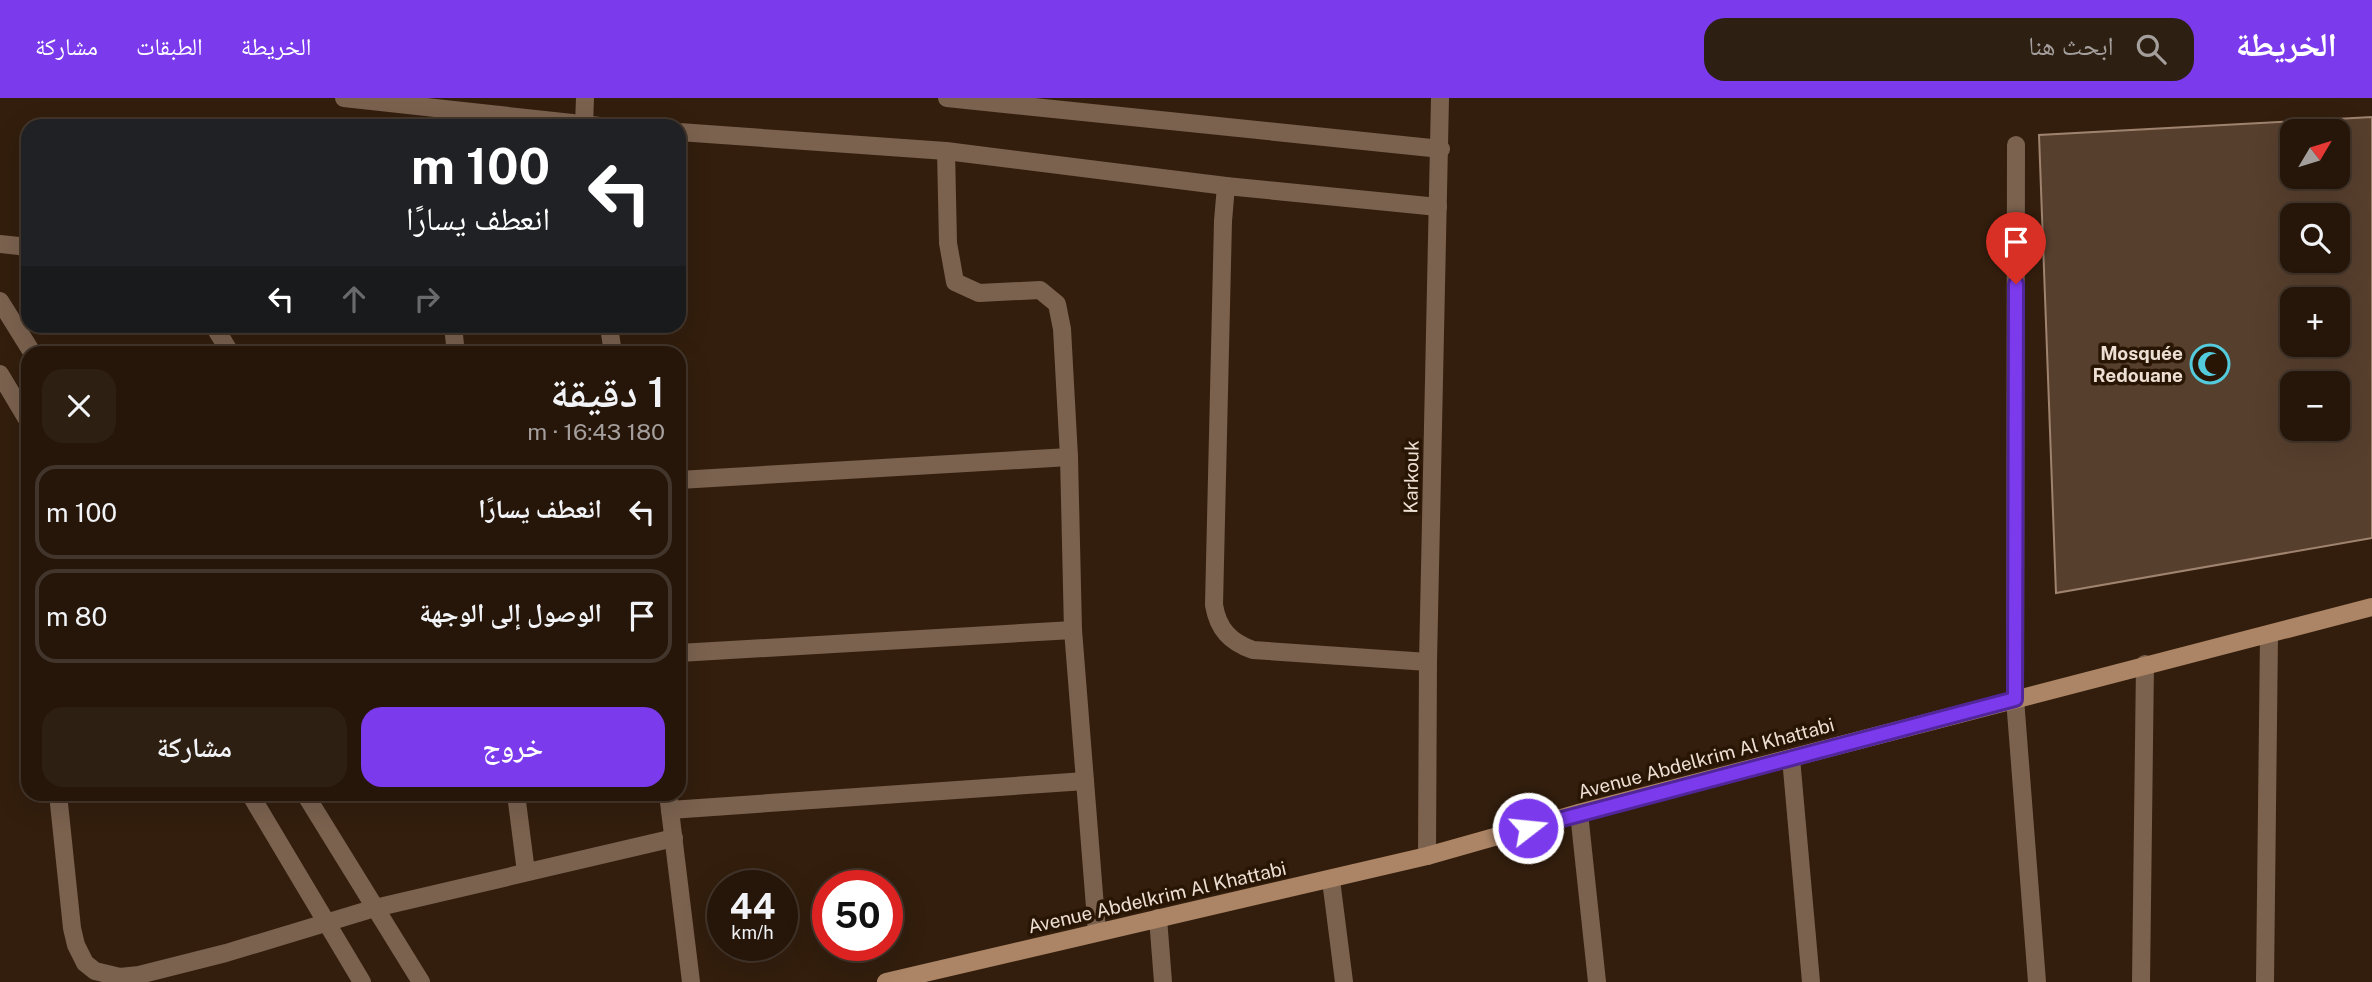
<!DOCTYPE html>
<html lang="ar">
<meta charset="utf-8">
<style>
:root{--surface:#26160a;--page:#2e1f13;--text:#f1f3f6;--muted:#a49f9c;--line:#42352b;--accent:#7c3aed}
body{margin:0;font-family:"Public Sans","Noto Naskh Arabic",sans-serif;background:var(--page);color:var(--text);direction:rtl;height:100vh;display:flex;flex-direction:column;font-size:26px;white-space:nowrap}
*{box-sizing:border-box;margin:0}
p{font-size:23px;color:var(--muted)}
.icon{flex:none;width:38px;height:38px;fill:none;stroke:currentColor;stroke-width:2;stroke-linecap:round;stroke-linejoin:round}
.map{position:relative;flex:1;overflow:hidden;direction:ltr}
.side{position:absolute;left:21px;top:248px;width:665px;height:455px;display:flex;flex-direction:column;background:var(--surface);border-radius:21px;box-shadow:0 7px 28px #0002,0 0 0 2px var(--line);direction:rtl}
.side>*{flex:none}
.hud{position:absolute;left:21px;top:21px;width:665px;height:214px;border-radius:21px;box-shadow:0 7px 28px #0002,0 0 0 2px var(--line);direction:rtl;background:#202124;color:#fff;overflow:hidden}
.needle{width:46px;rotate:52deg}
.buttons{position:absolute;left:2280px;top:21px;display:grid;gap:14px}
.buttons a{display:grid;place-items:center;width:70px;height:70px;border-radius:14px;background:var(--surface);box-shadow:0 7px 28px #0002,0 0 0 2px var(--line);font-size:35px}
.speed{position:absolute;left:707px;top:772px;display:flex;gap:14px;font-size:35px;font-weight:700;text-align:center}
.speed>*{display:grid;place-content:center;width:91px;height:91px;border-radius:50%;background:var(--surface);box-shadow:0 7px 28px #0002,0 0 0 2px var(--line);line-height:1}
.speed small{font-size:18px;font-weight:400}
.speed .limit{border:10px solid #d22;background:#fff;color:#111}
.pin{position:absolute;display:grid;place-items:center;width:60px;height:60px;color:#fff;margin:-72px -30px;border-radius:50% 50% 50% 0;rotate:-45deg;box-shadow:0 0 7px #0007}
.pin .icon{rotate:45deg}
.me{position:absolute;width:77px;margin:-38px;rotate:74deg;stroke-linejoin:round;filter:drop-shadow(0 0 5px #0008)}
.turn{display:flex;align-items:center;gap:24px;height:147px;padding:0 21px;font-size:32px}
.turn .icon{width:91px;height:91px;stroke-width:2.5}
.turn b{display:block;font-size:49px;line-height:60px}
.lanes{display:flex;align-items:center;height:66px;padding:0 21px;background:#0003;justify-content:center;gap:35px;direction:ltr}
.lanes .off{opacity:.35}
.round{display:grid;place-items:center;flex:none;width:74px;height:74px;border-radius:21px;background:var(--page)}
.summary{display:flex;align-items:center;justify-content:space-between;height:119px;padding:0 21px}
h1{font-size:42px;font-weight:600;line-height:52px}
.primary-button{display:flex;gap:14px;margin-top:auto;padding:14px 21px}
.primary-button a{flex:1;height:80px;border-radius:21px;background:var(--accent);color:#fff;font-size:28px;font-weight:600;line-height:80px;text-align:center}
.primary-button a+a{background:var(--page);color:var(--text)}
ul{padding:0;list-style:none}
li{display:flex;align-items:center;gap:21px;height:94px;margin:0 14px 10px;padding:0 7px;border:4px solid var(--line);border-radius:21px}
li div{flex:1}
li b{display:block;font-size:26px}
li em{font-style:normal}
header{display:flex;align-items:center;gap:42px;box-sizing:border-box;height:98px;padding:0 35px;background:var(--accent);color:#fff}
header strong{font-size:33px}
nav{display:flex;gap:38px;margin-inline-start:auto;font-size:24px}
.search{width:490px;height:63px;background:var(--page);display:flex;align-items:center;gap:18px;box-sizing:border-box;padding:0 24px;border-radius:21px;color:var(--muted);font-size:26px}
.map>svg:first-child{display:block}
</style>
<header>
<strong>الخريطة</strong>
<div class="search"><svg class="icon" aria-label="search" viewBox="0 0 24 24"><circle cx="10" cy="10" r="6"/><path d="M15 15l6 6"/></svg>ابحث هنا</div>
<nav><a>الخريطة</a><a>الطبقات</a><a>مشاركة</a></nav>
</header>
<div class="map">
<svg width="2372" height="884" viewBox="0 0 2372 884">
<rect width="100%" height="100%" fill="#331e0d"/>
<path fill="#573f2d" stroke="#9e836f" stroke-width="2" fill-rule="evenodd" d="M2372,19V440L2056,495L2039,37ZM2292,33H2338V79H2292ZM2292,117H2338V163H2292ZM2292,201H2338V247H2292ZM2292,285H2338V331H2292Z"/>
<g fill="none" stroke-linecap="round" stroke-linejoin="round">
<polyline stroke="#7b624f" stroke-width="18" points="2015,601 2016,47"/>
<g stroke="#7b624f" stroke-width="18">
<polyline points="344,0 600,28"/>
<polyline points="947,0 1441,51"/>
<polyline points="584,28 585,0"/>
<polyline points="679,34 946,53 1226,88 1438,109"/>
<polyline points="946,53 948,145 955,184 979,195 1040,192 1057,206 1062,231 1069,359 1073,532 1097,834"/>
<path d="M1226,88L1223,123L1214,507C1218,531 1230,544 1253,552L1428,564"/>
<polyline points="0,146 28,149"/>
<polyline points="0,203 33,256"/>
<polyline points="214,228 231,256"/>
<polyline points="453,228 456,256"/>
<polyline points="609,228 613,256"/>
<polyline points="0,276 28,323"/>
<polyline points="679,382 1069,359"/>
<polyline points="679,555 1073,532"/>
<polyline points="2015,601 2037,884"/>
<polyline points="1791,660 1811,884"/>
<polyline points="58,696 72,830 76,847 85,865 95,873 120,879 139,877 226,855 375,810 674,740"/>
<polyline points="250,696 362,884"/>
<polyline points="305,696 421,884"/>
<polyline points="516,696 526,774"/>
<polyline points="668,696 691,884"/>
<polyline points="670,712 1085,683"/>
<polyline points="1579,715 1597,884"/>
<polyline points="1331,782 1344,884"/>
<polyline points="1158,820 1163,884"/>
<polyline points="2141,884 2145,566"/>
<polyline points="2265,884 2269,537"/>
</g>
<polyline stroke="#7b624f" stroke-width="18" points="1427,758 1428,564 1440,0"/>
<polyline stroke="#ac8566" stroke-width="18" points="886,884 1427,758 1579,715 2372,509"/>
</g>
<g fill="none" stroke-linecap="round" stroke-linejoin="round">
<defs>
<polyline id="route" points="1528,730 2015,601 2016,186"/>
</defs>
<use href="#route" stroke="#51269a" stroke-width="18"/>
<use href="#route" stroke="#7c3aed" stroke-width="12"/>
</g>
<defs>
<symbol id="mosque-ring" viewBox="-11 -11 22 22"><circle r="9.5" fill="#291504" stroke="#54cadd" stroke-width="1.5"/><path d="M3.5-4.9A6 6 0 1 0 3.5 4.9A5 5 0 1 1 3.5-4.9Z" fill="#54cadd"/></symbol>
</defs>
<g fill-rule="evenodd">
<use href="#mosque-ring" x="2188" y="244" width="44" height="44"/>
</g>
<g text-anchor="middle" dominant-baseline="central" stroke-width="7" stroke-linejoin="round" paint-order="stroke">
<g font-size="19" font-weight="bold" fill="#eddfd4" stroke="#291504" text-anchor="end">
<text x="2183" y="255">Mosquée<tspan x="2183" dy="22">Redouane</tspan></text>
</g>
<g font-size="19" fill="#eddfd4" stroke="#291504">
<text transform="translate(1411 379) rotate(-89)">Karkouk</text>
<text transform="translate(1706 660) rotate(-15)">Avenue Abdelkrim Al Khattabi</text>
<text transform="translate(1157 799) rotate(-13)">Avenue Abdelkrim Al Khattabi</text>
</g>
</g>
</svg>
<div class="buttons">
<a><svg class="needle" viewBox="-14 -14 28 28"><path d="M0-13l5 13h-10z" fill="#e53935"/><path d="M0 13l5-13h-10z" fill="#a49f9c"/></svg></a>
<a><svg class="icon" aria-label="search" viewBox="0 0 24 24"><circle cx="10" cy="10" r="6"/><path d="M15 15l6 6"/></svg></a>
<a>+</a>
<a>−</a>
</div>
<div class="speed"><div>44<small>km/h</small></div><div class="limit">50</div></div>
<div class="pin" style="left:2016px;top:186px;background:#d93025"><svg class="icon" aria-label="arrive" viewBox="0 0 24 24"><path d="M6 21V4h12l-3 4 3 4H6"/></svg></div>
<svg class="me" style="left:1528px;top:730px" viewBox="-20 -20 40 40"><circle r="17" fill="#7c3aed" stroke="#fff" stroke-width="3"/><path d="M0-11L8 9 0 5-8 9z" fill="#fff"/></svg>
<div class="hud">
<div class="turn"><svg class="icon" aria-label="left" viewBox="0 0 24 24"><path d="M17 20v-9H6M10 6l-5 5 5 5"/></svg><div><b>100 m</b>انعطف يسارًا</div></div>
<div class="lanes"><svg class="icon" aria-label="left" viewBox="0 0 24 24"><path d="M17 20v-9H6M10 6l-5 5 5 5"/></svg><svg class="icon off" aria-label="ahead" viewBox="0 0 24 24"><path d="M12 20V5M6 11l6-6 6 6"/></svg><svg class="icon off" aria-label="right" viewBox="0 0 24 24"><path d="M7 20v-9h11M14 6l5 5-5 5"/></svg></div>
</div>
<section class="side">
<div class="summary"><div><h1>1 دقيقة</h1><p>180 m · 16:43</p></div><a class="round"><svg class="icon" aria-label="close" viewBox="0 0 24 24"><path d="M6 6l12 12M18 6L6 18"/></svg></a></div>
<ul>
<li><svg class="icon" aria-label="left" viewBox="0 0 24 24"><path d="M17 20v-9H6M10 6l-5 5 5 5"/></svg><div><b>انعطف يسارًا</b></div><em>100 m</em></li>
<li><svg class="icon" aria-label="arrive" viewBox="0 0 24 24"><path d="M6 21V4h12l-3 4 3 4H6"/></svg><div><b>الوصول إلى الوجهة</b></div><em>80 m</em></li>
</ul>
<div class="primary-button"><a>خروج</a><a>مشاركة</a></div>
</section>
</div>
